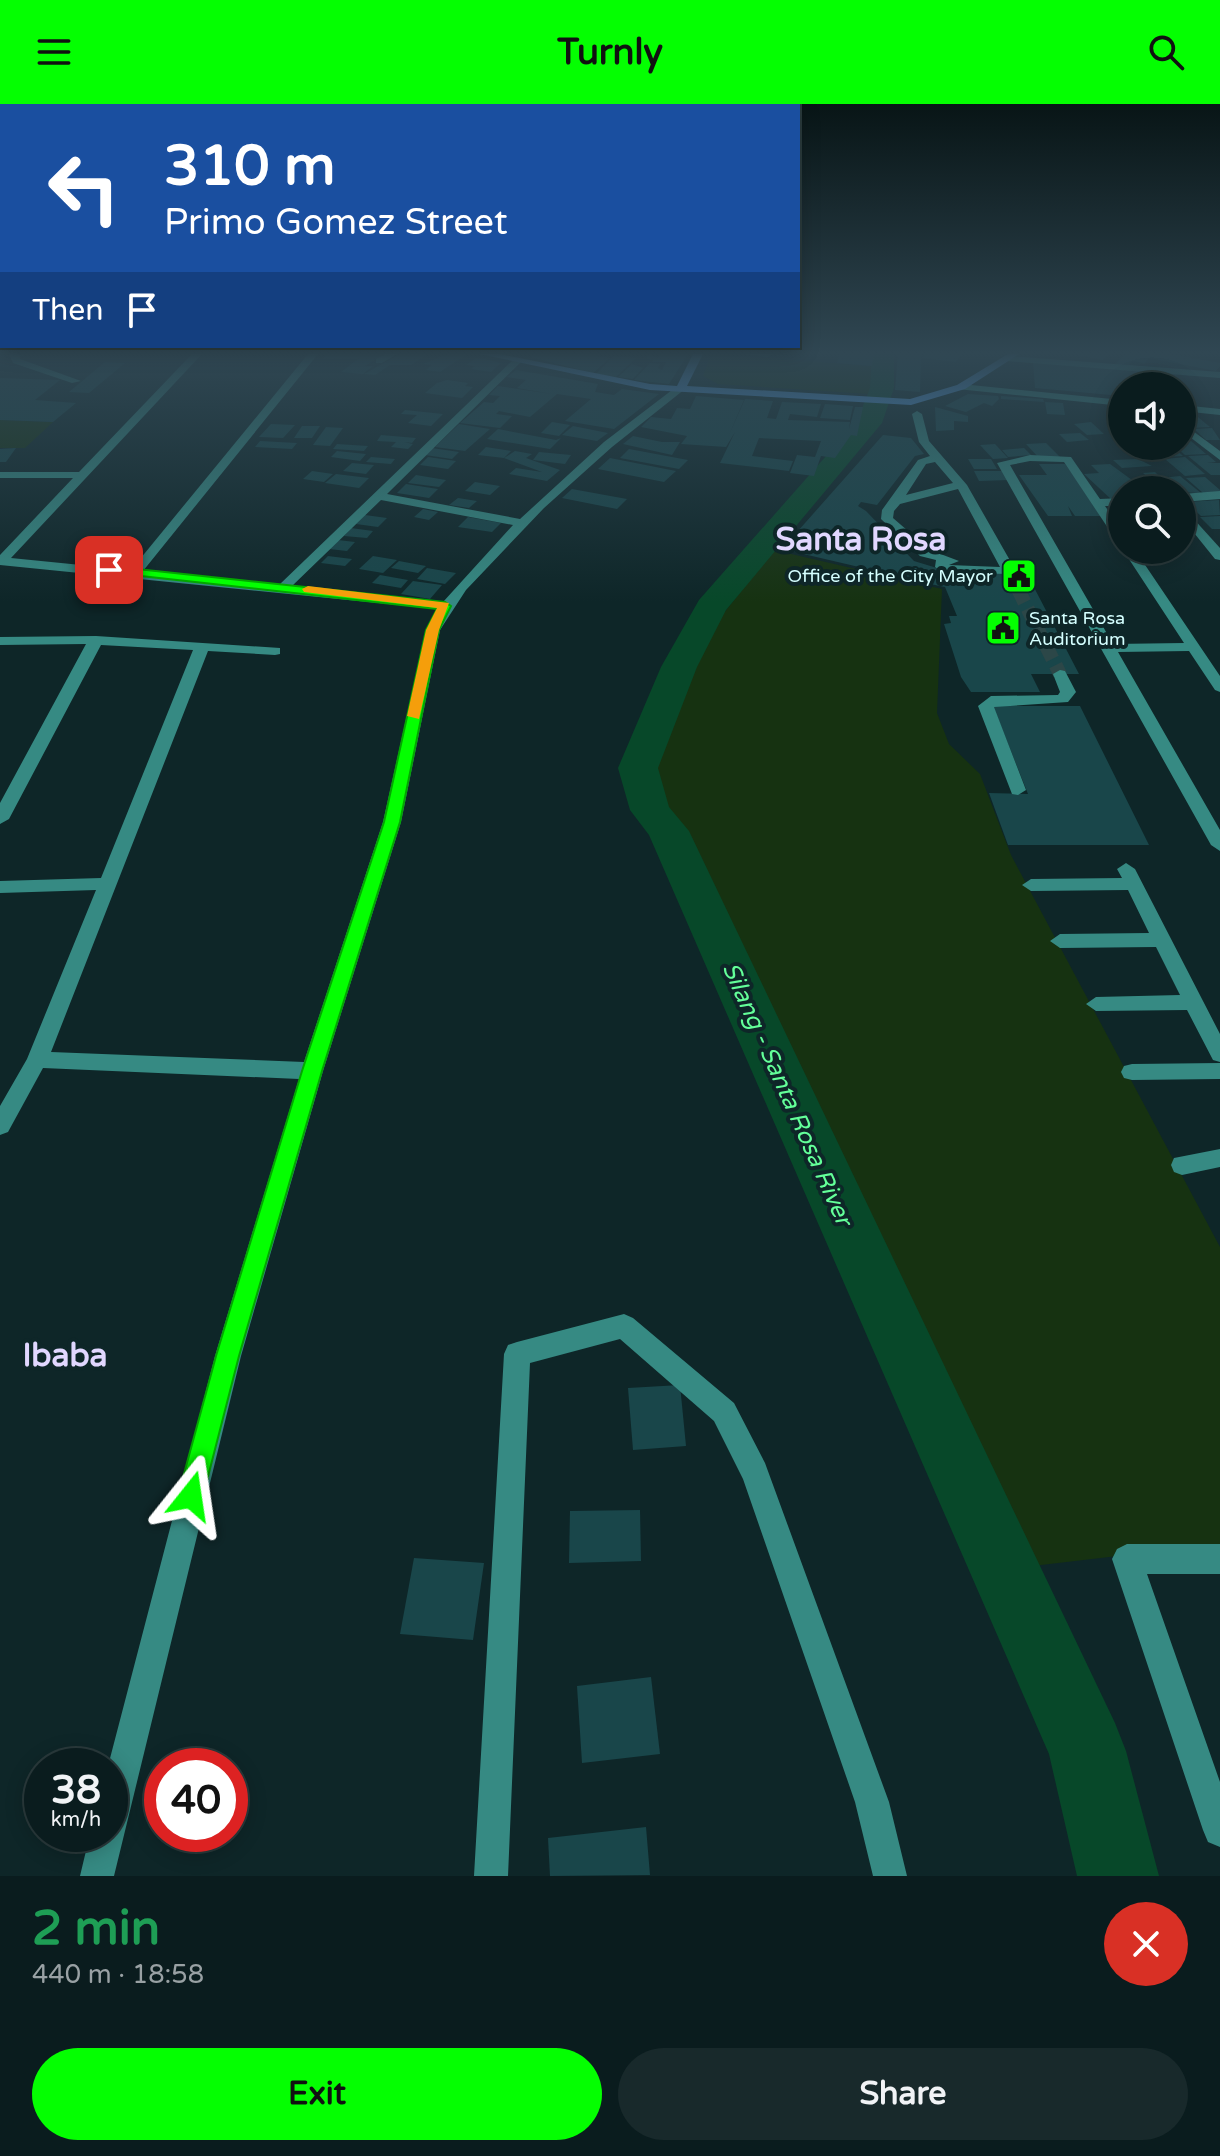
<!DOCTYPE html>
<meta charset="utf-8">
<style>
:root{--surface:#0a1c1e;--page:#18292b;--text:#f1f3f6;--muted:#99a1a4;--line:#2a3a3c;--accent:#04ff01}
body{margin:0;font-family:"Varela Round",sans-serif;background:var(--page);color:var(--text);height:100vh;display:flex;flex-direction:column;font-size:30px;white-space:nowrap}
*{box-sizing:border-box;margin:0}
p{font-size:26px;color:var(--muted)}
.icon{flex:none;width:44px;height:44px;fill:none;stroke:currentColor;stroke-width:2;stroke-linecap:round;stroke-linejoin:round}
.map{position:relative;height:1772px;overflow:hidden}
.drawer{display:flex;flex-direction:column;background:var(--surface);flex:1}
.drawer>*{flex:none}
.hud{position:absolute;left:0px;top:0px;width:800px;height:244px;box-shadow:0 4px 20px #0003,0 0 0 2px var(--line);background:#1a4fa0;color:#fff;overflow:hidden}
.tools{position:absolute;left:1108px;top:268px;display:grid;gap:16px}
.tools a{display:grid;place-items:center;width:88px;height:88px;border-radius:50%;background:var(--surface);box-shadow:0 4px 20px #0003,0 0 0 2px var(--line);font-size:40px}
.speed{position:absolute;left:24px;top:1644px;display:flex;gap:16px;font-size:40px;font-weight:700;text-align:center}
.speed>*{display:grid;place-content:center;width:104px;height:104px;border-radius:50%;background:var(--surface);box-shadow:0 4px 20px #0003,0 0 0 2px var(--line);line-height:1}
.speed small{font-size:20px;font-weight:400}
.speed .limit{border:12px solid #d22;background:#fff;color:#111}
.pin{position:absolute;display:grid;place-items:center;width:68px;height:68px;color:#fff;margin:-34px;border-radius:16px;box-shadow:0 4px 12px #0006}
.me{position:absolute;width:88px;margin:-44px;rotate:15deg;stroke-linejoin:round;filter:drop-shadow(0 0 6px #0008)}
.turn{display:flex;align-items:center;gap:28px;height:168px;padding:0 32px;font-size:36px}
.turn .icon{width:104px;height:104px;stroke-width:2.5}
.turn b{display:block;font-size:56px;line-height:68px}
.then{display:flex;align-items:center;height:76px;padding:0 32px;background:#0003;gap:16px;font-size:30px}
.round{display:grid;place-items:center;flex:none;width:84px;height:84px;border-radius:42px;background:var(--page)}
.headline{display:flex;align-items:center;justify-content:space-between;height:136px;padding:0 32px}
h1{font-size:48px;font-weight:700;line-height:60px;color:#1e9e55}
.primary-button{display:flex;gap:16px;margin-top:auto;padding:16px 32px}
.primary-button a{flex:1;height:92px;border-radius:48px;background:var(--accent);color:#111;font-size:32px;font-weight:700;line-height:92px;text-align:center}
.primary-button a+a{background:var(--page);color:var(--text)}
header{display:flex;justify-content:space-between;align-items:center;height:104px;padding:0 32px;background:var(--accent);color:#111;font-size:36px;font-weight:700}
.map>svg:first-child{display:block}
</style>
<header><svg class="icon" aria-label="menu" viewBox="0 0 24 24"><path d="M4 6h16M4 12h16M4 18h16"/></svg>Turnly<svg class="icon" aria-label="search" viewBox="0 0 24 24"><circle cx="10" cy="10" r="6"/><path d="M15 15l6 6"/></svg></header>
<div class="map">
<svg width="1220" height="1772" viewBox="0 0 1220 1772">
<rect width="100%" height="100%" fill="#0e2628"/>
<g fill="#163211">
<polygon points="711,250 872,262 870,290 718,280 703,272"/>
<polygon points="0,316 53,318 25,344 0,344"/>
<polygon points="774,446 942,485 937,609 949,640 980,670 1011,751 1220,1143 1220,1440 1024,1463 804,1006 696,765 688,731 666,701 652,664 679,595 691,550"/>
</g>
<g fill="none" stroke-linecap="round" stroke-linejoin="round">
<polygon fill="#074829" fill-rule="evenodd" points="872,250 894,250 894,284 882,319 726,506 697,563 658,664 669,703 689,727 1115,1619 1126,1647 1159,1772 1077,1772 1049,1650 649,731 630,706 618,664 661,563 699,496 857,317 870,284"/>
</g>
<g fill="#19464a">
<polygon points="326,250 384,250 365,262 373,262 363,270 341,268 358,255 323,255"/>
<polygon points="400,250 427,250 411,261 390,261 375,271 364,270"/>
<polygon points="447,250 467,250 440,268 426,266 432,261 423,260"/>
<polygon points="533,250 599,250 597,252 610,254 593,269 530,253"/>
<polygon points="649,250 658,254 660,250 688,250 669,280 634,276 650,259 660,260 658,264 662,266 666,258 652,258 654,256 646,255"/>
<polygon points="839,250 873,250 872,262 837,259"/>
<polygon points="898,250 921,250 920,288 895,286"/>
<polygon points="925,250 962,250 956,258 922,254"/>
<polygon points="1074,250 1110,250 1102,256"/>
<polygon points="1125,250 1171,250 1220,259 1220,262 1216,267 1149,254 1145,259 1132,257 1128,262 1114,261"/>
<polygon points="614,252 636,254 616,273 596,270"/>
<polygon points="476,254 485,255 501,259 491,268 471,265 475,262 466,261"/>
<polygon points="105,258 125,259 89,289 69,288"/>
<polygon points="1033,258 1162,268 1166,282 1122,282 1122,292 1035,284"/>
<polygon points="632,260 643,264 633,275 618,273"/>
<polygon points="516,266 598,280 595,288 614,291 622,285 659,290 614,325 565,317 591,295 557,290 530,313 499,307 496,310 512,312 500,324 460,319 484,298 493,299 500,292 489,291 498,282 552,290 517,284 526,276 507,273"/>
<polygon points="0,274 60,276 35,296 76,299 53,318 0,316"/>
<polygon points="447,276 468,279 465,282 473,283 462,294 425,289 437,279"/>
<polygon points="968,290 998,292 999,295 992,302 984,299 966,308 945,302"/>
<polygon points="696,292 744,296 729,331 745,295 773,297 767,314 776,315 782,298 821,300 817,313 790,310 788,316 850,318 849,325 855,303 863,303 857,332 851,331 835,354 821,352 814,372 790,369 797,351 815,353 821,337 759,334 752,352 793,357 789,367 720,359 735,328 726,343 681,340 687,332 641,323 651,313 671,315 677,304 690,305"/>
<polygon points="1001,292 1043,295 1044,298 1001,295"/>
<polygon points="1045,298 1063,299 1065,311 1047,310"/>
<polygon points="825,300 853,302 850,316 820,314"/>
<polygon points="935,303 968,312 968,318 954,317 954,326 936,327"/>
<polygon points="405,306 443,310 431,322 408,319 417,311 401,310"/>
<polygon points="1193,309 1210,323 1191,324 1182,315"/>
<polygon points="552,318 570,321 559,332 541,329"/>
<polygon points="1091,318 1104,330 1087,331 1074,320"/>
<polygon points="271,320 295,321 283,334 259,333"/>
<polygon points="459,320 490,325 465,347 435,343"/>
<polygon points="302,322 320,322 312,334 294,334"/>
<polygon points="573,322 608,329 597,337 562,331"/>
<polygon points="326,323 343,324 330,342 313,341"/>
<polygon points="1212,324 1220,336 1206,336 1194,325"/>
<polygon points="498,325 556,336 561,334 550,345 487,335"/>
<polygon points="1080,329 1089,336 1067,338 1059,330"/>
<polygon points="381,331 416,334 412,339 404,338 413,340 408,345 391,343 396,338 377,337"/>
<polygon points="883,331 911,334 924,350 915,352 877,401 861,398 858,402 866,407 914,457 937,464 938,469 1026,468 1079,570 1031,570 1040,588 971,588 961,573 944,520 951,519 949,512 957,512 945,483 925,479 928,475 919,477 782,445"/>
<polygon points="633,332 662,338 680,338 672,351 623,340"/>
<polygon points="260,337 297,339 292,345 255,343"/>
<polygon points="1191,337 1206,350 1185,351 1175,342"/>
<polygon points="1046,339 1060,353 1039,354 1026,340"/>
<polygon points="337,340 368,342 364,347 333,345"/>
<polygon points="995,340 1008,354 993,355 980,341"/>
<polygon points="1140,342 1148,349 1127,350 1119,343"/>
<polygon points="1151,342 1172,342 1183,352 1164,353"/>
<polygon points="486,343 511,347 504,354 478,351"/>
<polygon points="16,344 6,358 0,358 0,345"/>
<polygon points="432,344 459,348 452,355 425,351"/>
<polygon points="1024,344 1031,351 1008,353 1002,346"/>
<polygon points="629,345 688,356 679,365 620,354"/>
<polygon points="337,347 366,350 360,357 331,353"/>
<polygon points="515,347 532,350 526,354 560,366 547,377 509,370 516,364 542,368 504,354"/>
<polygon points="539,348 571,351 565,360 533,356"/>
<polygon points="1208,351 1216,358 1207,359 1220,359 1220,371 1211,371 1188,352"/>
<polygon points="371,353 395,355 391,360 366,358"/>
<polygon points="428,353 456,357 448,365 420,361"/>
<polygon points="1185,353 1205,370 1185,372 1165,355"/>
<polygon points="610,354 676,367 664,378 598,365"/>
<polygon points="968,355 991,355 997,365 974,365"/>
<polygon points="1138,355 1152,362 1122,364 1113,356"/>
<polygon points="352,359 374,361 366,370 343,367"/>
<polygon points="1039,360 1065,360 1104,412 1075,412 1068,402 1072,412 1048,412 1019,371 1047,371"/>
<polygon points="1110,360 1132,376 1126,377 1150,375 1143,369 1155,368 1161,374 1180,372 1201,389 1122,386 1122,395 1112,396 1084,370 1099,369 1091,361"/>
<polygon points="312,367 333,370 324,378 303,375"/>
<polygon points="974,367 1003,367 1009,376 979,377"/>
<polygon points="336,370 369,374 359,384 325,379"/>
<polygon points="416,371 446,376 439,383 408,379"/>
<polygon points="1205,373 1220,386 1220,388 1203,389 1186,374"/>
<polygon points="475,378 500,382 490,391 465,387"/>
<polygon points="406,380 438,385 429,394 397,389"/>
<polygon points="572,385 627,395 617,405 562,394"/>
<polygon points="458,394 477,397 469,404 449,401"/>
<polygon points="1219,396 1220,411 1201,412 1186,398"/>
<polygon points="423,405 438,408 429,416 414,413"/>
<polygon points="365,411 387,414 378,423 356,420"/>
<polygon points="1220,412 1220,425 1212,425 1200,413"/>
<polygon points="468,413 501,419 492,428 458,423"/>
<polygon points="351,424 373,427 367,434 344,432"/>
<polygon points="338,436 355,438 347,447 329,445"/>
<polygon points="328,452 352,455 345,462 321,459"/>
<polygon points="373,452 397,456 383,469 359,465"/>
<polygon points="399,457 426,462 418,469 391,464"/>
<polygon points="427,464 456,469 445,480 417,475"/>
<polygon points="380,471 408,476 401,484 372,479"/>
<polygon points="413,477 442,481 430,495 401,490"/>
<polygon points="993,602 1080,602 1149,741 1008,741 989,689 1028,690"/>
<polygon points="680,1281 686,1342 633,1346 628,1284"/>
<polygon points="640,1406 641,1457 569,1459 570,1407"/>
<polygon points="414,1454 484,1459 473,1536 400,1530"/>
<polygon points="651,1573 660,1650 582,1659 577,1582"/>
<polygon points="646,1723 650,1771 550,1772 548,1734"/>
</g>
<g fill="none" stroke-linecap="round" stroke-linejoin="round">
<polyline stroke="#2c4748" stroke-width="14" stroke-dasharray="14 7" stroke-linecap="butt" points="1009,467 1060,570"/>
<g fill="#368a83" fill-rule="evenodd">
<polygon points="9,250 19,250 20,255 81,277 72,279 13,259"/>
<path d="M192,250H202L11,454L131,466L308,250H318L143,467L279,481L514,255L522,257L387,390L520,415L604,338L676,283L685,285L612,343L544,404L466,486L440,526L401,718L323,967L241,1252L114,1772H80L90,1730H110L108,1662L215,1252L299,975L43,964L8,1028L0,1031V1002L27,955L96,786L0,789V777L101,774L193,546L101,541L9,715L0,720V699L86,540L0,541V533L96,532L280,544V550L275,551L208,547L51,948L304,958L383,718L426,526L438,505L0,461V451L73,374H0V368H79ZM381,396L513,421L443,498L292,482Z"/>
<polygon points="385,250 397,250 382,259 376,259 376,255"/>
<polygon points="744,250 773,250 768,253"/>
<polygon points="1009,252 1220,268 1220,274 1006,257"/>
<polygon points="961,280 1122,296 1122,302 957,285"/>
<polygon points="1182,301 1220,305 1220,311 1182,307"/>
<path d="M917,307L922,310L929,337L967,381L1016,467L1014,470L944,469L935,463L936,456L920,452L881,415L882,406L918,356L930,352L919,338L912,310ZM935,358L953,379L906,391L926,360ZM958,385L1000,463L949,461L959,457L930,446L893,414L894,407L900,400Z"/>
<polygon points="1182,319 1220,347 1220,356 1182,327"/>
<polygon points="1030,351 1071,353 1100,395 1122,394 1122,402 1105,402 1122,427 1122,440 1118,439 1064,358 1030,357 1010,361 1113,540 1184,539 1123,446 1135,446 1220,572 1220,588 1215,586 1189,547 1118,548 1220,726 1220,747 1211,741 997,359"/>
<polygon points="1220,387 1220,395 1182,398 1182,390"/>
<polygon points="1182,402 1220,444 1220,456 1215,455 1182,414"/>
<polygon points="1060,566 1065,567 1076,588 1068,598 994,603 1026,686 1018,691 1012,690 978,602 991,592 1058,591 1060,588 1053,570"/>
<polygon points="1126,759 1135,765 1220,930 1220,958 1213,956 1187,906 1096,907 1086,900 1096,893 1180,891 1156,843 1060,844 1050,837 1060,830 1149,829 1128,786 1031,787 1022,781 1031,775 1122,774 1117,765"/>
<polygon points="1220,959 1220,975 1132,976 1124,974 1121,968 1124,962 1132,960"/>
<polygon points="1220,1045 1220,1063 1182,1071 1174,1068 1171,1061 1174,1054"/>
<polygon points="624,1210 633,1214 734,1299 765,1359 889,1698 907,1772 873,1772 855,1698 743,1375 714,1317 620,1235 530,1259 508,1772 474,1772 504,1250 508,1241 517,1238"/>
<polygon points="1127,1440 1220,1440 1220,1470 1147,1470 1220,1678 1220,1743 1208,1738 1203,1726 1112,1455 1117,1445"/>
</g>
<polygon fill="#5cacff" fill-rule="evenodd" points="480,250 499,250 650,280 677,282 693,250 703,250 687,282 910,295 957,281 1008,250 1019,250 965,285 911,301 650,286"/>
</g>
<linearGradient id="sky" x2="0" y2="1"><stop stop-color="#081516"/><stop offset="0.5" stop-color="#304753"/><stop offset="1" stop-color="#304753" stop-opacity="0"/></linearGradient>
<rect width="1220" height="498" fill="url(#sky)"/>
<polygon fill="#04ff01" stroke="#03a601" stroke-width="2" points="109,462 445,498 451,502 439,526 400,718 322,967 239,1252 203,1392 200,1401 191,1405 181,1401 178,1392 216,1252 302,967 384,718 426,526 437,505 105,468 105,463"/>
<polygon fill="#f59e0b" points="308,482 449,499 439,526 419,615 407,612 426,526 437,504 304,488 302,485"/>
<defs>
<symbol id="civic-square" viewBox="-11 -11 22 22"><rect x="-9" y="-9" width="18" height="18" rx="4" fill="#04ff01" stroke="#0e2628"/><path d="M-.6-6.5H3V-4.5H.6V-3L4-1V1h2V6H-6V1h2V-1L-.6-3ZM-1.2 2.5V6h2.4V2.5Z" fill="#111"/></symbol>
</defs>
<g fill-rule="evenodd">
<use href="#civic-square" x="999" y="452" width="40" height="40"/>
<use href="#civic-square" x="983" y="504" width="40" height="40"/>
</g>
<g text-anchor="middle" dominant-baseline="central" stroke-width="8" stroke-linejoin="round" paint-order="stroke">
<g font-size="18" fill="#d5ffff" stroke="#0e2628" text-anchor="end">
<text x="993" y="472">Office of the City Mayor</text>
<text x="1029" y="514" text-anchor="start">Santa Rosa<tspan x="1029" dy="21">Auditorium</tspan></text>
</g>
<g font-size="24" font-style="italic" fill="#63ff99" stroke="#0e2628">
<text transform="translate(787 990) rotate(66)">Silang - Santa Rosa River</text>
</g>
<g font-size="32" font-weight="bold" fill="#e1d7ff" stroke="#0e2628">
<text x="861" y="436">Santa Rosa</text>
</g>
<g font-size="32" font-weight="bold" fill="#e1d7ff" stroke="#0e2628">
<text x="65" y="1252">Ibaba</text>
</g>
</g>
</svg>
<div class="tools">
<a><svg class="icon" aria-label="sound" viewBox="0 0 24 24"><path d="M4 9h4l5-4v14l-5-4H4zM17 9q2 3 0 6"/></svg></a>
<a><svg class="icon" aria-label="search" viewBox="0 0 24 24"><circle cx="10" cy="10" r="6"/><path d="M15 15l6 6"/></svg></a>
</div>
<div class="speed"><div>38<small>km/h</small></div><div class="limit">40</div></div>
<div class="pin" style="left:109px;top:466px;background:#d93025"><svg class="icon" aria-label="arrive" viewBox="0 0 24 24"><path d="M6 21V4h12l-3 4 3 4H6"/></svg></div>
<svg class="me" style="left:191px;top:1392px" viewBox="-20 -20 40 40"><path d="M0-17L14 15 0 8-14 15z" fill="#04ff01" stroke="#fff" stroke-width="4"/></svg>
<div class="hud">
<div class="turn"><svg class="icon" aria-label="left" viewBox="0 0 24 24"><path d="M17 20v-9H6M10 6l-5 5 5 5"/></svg><div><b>310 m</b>Primo Gomez Street</div></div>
<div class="then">Then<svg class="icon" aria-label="arrive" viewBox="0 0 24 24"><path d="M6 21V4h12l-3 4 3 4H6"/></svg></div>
</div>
</div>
<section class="drawer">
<div class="headline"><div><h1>2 min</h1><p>440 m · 18:58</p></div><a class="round" style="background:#d93025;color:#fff"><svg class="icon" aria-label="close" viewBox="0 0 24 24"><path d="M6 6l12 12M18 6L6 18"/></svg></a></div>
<div class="primary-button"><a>Exit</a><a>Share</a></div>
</section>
